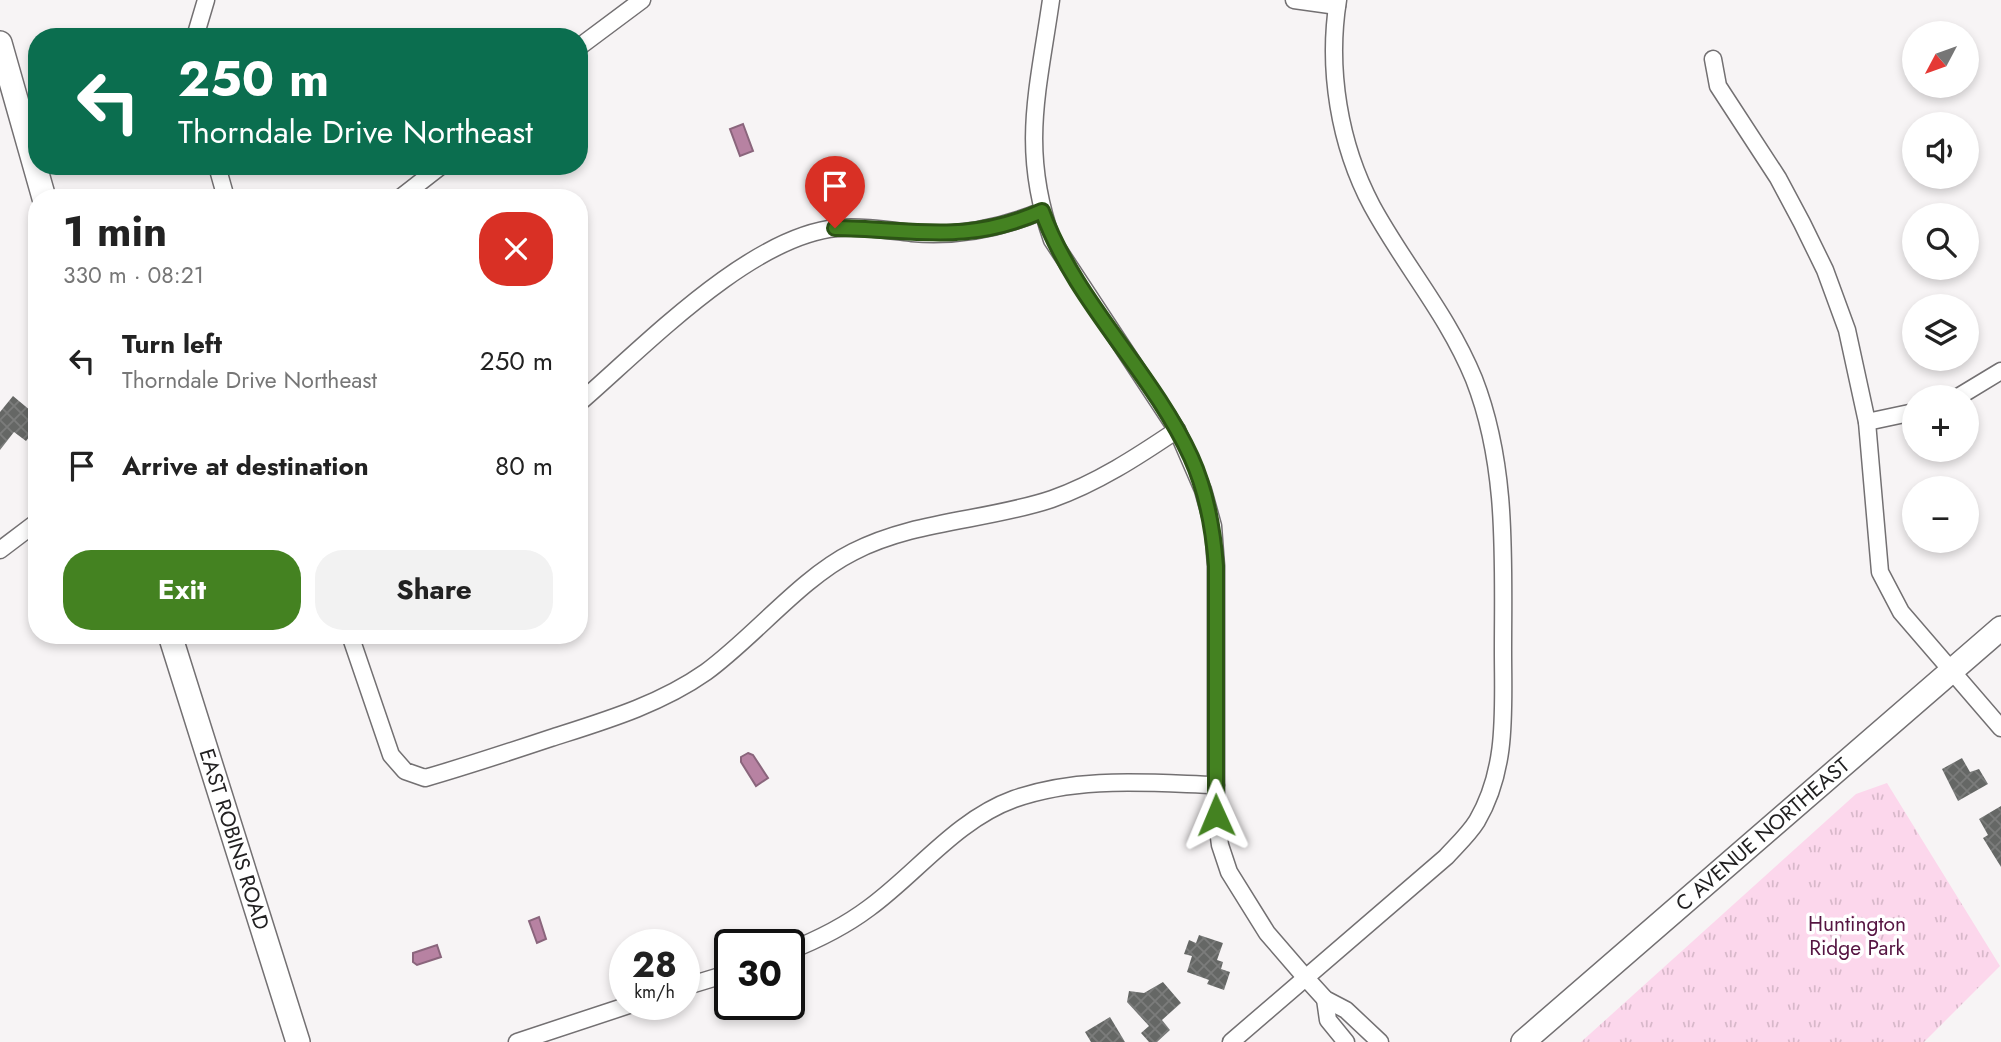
<!DOCTYPE html>
<meta charset="utf-8">
<style>
:root{--surface:#fff;--page:#f2f2f2;--text:#222;--muted:#767676;--accent:#448221}
body{margin:0;font-family:Jost,sans-serif;background:var(--page);color:var(--text);height:100vh;display:flex;flex-direction:column;font-size:26px;white-space:nowrap}
*{box-sizing:border-box;margin:0}
p{font-size:23px;color:var(--muted)}
.icon{flex:none;width:38px;height:38px;fill:none;stroke:currentColor;stroke-width:2;stroke-linecap:round;stroke-linejoin:round}
.map{position:relative;flex:1;overflow:hidden}
.panel{position:absolute;left:28px;top:189px;width:560px;height:455px;display:flex;flex-direction:column;background:var(--surface);border-radius:28px;box-shadow:0 4px 10px #0003}
.panel>*{flex:none}
.banner{position:absolute;left:28px;top:28px;width:560px;height:147px;border-radius:28px;box-shadow:0 4px 10px #0003;background:#0b6e4f;color:#fff;overflow:hidden}
.needle{width:46px;rotate:229deg}
.tools{position:absolute;left:1902px;top:21px;display:grid;gap:14px}
.tools a{display:grid;place-items:center;width:77px;height:77px;border-radius:50%;background:var(--surface);box-shadow:0 4px 10px #0003;font-size:35px}
.speed{position:absolute;left:609px;top:929px;display:flex;gap:14px;font-size:35px;font-weight:700;text-align:center}
.speed>*{display:grid;place-content:center;width:91px;height:91px;border-radius:50%;background:var(--surface);box-shadow:0 4px 10px #0003;line-height:1}
.speed small{font-size:18px;font-weight:400}
.speed .limit{border:4px solid #111;border-radius:10px;background:#fff;color:#111}
.pin{position:absolute;display:grid;place-items:center;width:60px;height:60px;color:#fff;margin:-72px -30px;border-radius:50% 50% 50% 0;rotate:-45deg;box-shadow:0 0 7px #0007}
.pin .icon{rotate:45deg}
.me{position:absolute;width:77px;margin:-38px;rotate:359deg;stroke-linejoin:round;filter:drop-shadow(0 0 5px #0008)}
.turn{display:flex;align-items:center;gap:24px;height:147px;padding:0 35px;font-size:32px}
.turn .icon{width:91px;height:91px;stroke-width:2.5}
.turn b{display:block;font-size:49px;line-height:60px}
.round{display:grid;place-items:center;flex:none;width:74px;height:74px;border-radius:28px;background:var(--page)}
.head{display:flex;align-items:center;justify-content:space-between;height:119px;padding:0 35px}
h1{font-size:42px;font-weight:700;line-height:52px}
.button{display:flex;gap:14px;margin-top:auto;padding:14px 35px}
.button a{flex:1;height:80px;border-radius:28px;background:var(--accent);color:#fff;font-size:28px;font-weight:700;line-height:80px;text-align:center}
.button a+a{background:var(--page);color:var(--text)}
ul{padding:0;list-style:none}
li{display:flex;align-items:center;gap:21px;height:105px;padding:0 35px}
li div{flex:1}
li b{display:block;font-size:26px}
li em{font-style:normal}
.map>svg:first-child{display:block}
</style>
<div class="map">
<svg width="2001" height="1042" viewBox="0 0 2001 1042">
<defs>
<pattern id="park-tufts" width="24" height="20" patternUnits="userSpaceOnUse" patternTransform="scale(1.75)"><rect width="24" height="20" fill="#fcd7ec"/><path d="M3 7l-1-3M5 7V3M7 7l1-3M15 17l-1-3M17 17v-4M19 17l1-3" fill="none" stroke="#d8b8ca"/></pattern>
<pattern id="building-cross-hatch" width="8" height="8" patternUnits="userSpaceOnUse" patternTransform="scale(1.75)"><rect width="8" height="8" fill="#656765"/><path d="M0 0l8 8M0 8l8-8" fill="none" stroke="#7b7c7b"/></pattern>
</defs>
<rect width="100%" height="100%" fill="#f7f4f5"/>
<polygon fill="url(#park-tufts)" points="1887,783 2000,966 1924,1042 1581,1042 1856,794"/>
<g fill="#b782a2" stroke="#8a657c" stroke-width="2">
<polygon points="743,124 753,151 740,156 730,129"/>
<polygon points="748,753 753,755 768,778 756,786 741,762 741,757"/>
<polygon points="539,917 546,939 537,943 529,921"/>
<polygon points="437,945 441,957 417,965 413,962 413,953"/>
</g>
<g fill="url(#building-cross-hatch)">
<polygon points="13,396 37,416 37,427 26,441 14,432 0,450 0,412"/>
<polygon points="1962,758 1970,772 1979,769 1988,784 1958,801 1942,769"/>
<polygon points="2001,806 2001,867 1983,838 1988,835 1979,819"/>
<polygon points="1199,935 1223,943 1217,960 1223,962 1221,969 1230,972 1224,990 1207,984 1209,980 1187,972 1192,956 1184,954 1189,940 1196,943"/>
<polygon points="1163,982 1181,1003 1162,1020 1170,1030 1157,1042 1149,1042 1141,1033 1149,1026 1127,1002 1129,991 1144,993"/>
<polygon points="1110,1017 1125,1042 1091,1042 1085,1032"/>
</g>
<g fill="none" stroke-linecap="round" stroke-linejoin="round">
<defs>
<g id="street">
<path d="M1051,0C1038,91 1020,149 1052,240L1177,430L1203,490L1213,526L1216,566V815L1220,845L1229,872L1267,933L1305,977L1325,999L1346,1010L1380,1042"/>
<polyline points="1294,0 1337,6"/>
<polyline points="195,37 206,0"/>
<polyline points="579,47 642,0"/>
<polyline points="1713,59 1718,86 1778,178 1802,223 1825,270 1847,330 1867,422 1880,572 1901,612 2001,728"/>
<polyline points="217,166 226,198"/>
<polyline points="400,198 441,166"/>
<polyline points="1958,397 2001,371"/>
<path d="M579,403C644,347 750,236 837,228C862,226 887,230 912,233C958,237 999,229 1042,211"/>
<polyline points="1867,422 1914,412"/>
<polyline points="0,550 37,522"/>
<path d="M350,635L391,755L405,771L425,778C467,766 509,752 551,738C604,721 659,705 706,672C754,637 801,578 853,552C915,520 987,521 1052,499C1097,483 1137,457 1177,430"/>
<path d="M789,951C817,940 845,926 869,908C917,873 956,820 1014,799C1079,776 1148,783 1216,785"/>
<polyline points="684,987 730,973"/>
<polyline points="1325,999 1328,1020 1346,1042"/>
<polyline points="517,1042 632,1004"/>
<path d="M1231,1042L1446,857C1456,846 1469,834 1477,821C1508,768 1503,710 1503,651C1503,559 1508,466 1474,379C1448,315 1404,265 1372,206C1339,144 1327,69 1338,0"/>
</g>
<g id="secondary">
<polyline points="0,43 44,198"/>
<path id="s1" d="M170,635L298,1042"/>
<path id="s2" d="M1523,1042L2001,628"/>
</g>
</defs>
<use href="#street" stroke="#737072" stroke-width="19"/>
<use href="#secondary" stroke="#737072" stroke-width="26"/>
<use href="#street" stroke="#fff" stroke-width="16"/>
<use href="#secondary" stroke="#fff" stroke-width="23"/>
</g>
<g fill="none" stroke-linecap="round" stroke-linejoin="round">
<defs>
<path id="route" d="M835,228C914,229 966,245 1042,211C1075,302 1151,370 1191,457C1207,492 1213,528 1216,566V815"/>
</defs>
<use href="#route" stroke="#2c5415" stroke-width="18"/>
<use href="#route" stroke="#448221" stroke-width="12"/>
</g>
<g text-anchor="middle" dominant-baseline="central" stroke-width="7" stroke-linejoin="round" paint-order="stroke">
<g font-size="21" fill="#222122" stroke="#fff">
<text stroke="none"><textPath href="#s2" startOffset="317">C AVENUE NORTHEAST</textPath></text>
<text stroke="none"><textPath href="#s1" startOffset="214">EAST ROBINS ROAD</textPath></text>
</g>
<g font-size="21" fill="#551441" stroke="#fff">
<text x="1857" y="924">Huntington<tspan x="1857" dy="24">Ridge Park</tspan></text>
</g>
</g>
</svg>
<div class="tools">
<a><svg class="needle" viewBox="-14 -14 28 28"><path d="M0-13l5 13h-10z" fill="#e53935"/><path d="M0 13l5-13h-10z" fill="#767676"/></svg></a>
<a><svg class="icon" aria-label="sound" viewBox="0 0 24 24"><path d="M4 9h4l5-4v14l-5-4H4zM17 9q2 3 0 6"/></svg></a>
<a><svg class="icon" aria-label="search" viewBox="0 0 24 24"><circle cx="10" cy="10" r="6"/><path d="M15 15l6 6"/></svg></a>
<a><svg class="icon" aria-label="layers" viewBox="0 0 24 24"><path d="M12 4l9 5-9 5-9-5zM3 14l9 5 9-5"/></svg></a>
<a>+</a>
<a>−</a>
</div>
<div class="speed"><div>28<small>km/h</small></div><div class="limit">30</div></div>
<div class="pin" style="left:835px;top:228px;background:#d93025"><svg class="icon" aria-label="arrive" viewBox="0 0 24 24"><path d="M6 21V4h12l-3 4 3 4H6"/></svg></div>
<svg class="me" style="left:1216px;top:815px" viewBox="-20 -20 40 40"><path d="M0-17L14 15 0 8-14 15z" fill="#448221" stroke="#fff" stroke-width="4"/></svg>
<div class="banner">
<div class="turn"><svg class="icon" aria-label="left" viewBox="0 0 24 24"><path d="M17 20v-9H6M10 6l-5 5 5 5"/></svg><div><b>250 m</b>Thorndale Drive Northeast</div></div>
</div>
<section class="panel">
<div class="head"><div><h1>1 min</h1><p>330 m · 08:21</p></div><a class="round" style="background:#d93025;color:#fff"><svg class="icon" aria-label="close" viewBox="0 0 24 24"><path d="M6 6l12 12M18 6L6 18"/></svg></a></div>
<ul>
<li><svg class="icon" aria-label="left" viewBox="0 0 24 24"><path d="M17 20v-9H6M10 6l-5 5 5 5"/></svg><div><b>Turn left</b><p>Thorndale Drive Northeast</p></div><em>250 m</em></li>
<li><svg class="icon" aria-label="arrive" viewBox="0 0 24 24"><path d="M6 21V4h12l-3 4 3 4H6"/></svg><div><b>Arrive at destination</b></div><em>80 m</em></li>
</ul>
<div class="button"><a>Exit</a><a>Share</a></div>
</section>
</div>
